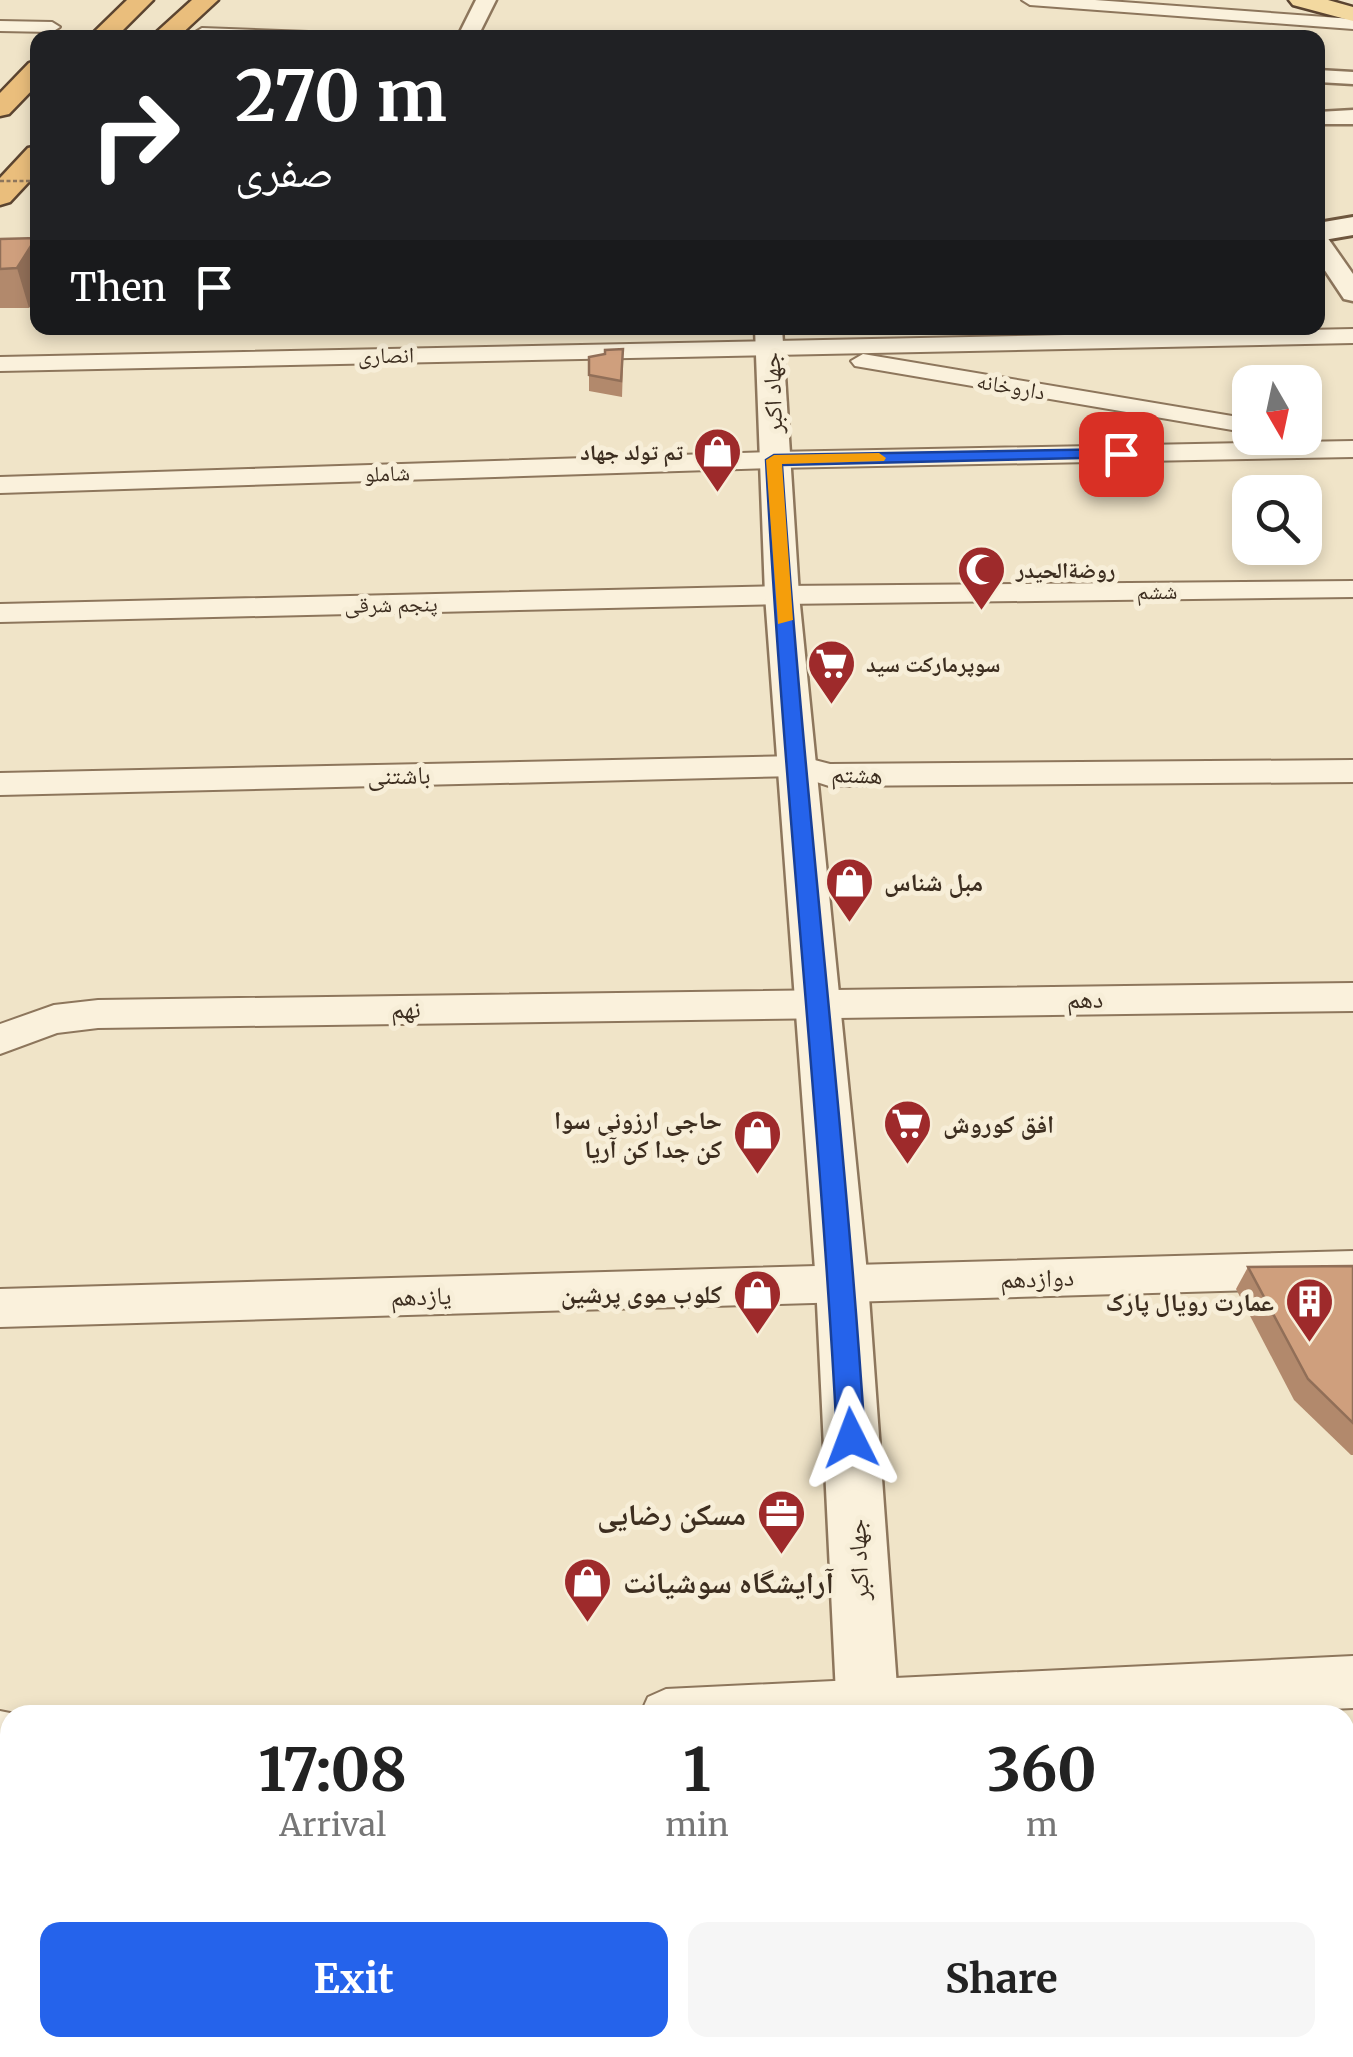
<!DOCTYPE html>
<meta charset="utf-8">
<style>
:root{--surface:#fff;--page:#f6f6f6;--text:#222;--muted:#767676;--accent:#2563eb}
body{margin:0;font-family:Merriweather,"Noto Naskh Arabic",serif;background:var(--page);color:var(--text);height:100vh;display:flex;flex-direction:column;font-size:38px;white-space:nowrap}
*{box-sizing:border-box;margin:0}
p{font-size:32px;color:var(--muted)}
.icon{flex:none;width:55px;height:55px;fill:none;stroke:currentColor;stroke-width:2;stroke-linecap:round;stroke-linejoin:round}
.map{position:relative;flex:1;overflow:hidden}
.side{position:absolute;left:0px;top:1705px;width:1355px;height:352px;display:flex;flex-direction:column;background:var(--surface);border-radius:30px 30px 0 0;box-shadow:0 5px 15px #0003}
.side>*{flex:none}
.top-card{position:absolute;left:30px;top:30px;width:1295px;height:305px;border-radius:20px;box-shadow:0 5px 15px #0003;background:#202124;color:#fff;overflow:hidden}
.needle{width:65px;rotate:171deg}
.fabs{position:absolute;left:1232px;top:365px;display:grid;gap:20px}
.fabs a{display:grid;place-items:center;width:90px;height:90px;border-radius:20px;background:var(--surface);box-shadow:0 5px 15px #0003;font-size:50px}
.pin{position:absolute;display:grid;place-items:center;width:85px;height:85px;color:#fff;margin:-42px;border-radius:20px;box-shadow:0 5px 15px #0006}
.me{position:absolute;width:110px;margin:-55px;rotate:357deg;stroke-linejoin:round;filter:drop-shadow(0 0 8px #0008)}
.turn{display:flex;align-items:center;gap:35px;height:210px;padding:0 40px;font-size:45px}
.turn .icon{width:130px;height:130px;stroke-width:2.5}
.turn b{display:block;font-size:70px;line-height:85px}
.then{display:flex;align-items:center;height:95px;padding:0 40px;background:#0003;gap:20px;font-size:38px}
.eta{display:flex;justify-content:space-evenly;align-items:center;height:170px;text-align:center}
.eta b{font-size:60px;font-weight:700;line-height:70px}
.button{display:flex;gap:20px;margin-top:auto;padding:20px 40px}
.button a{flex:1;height:115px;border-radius:20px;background:var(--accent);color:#fff;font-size:40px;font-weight:700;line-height:115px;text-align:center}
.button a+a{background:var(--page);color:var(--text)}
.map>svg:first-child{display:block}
</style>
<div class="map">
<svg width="1353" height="2057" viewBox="0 0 1353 2057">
<rect width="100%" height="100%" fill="#f0e4c8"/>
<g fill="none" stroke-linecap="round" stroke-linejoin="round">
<defs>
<g id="minor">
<polygon points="1022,0 1095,0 1353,19 1353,29 1030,5"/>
<polygon points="0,21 52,22 60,27 52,32 0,31"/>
<polygon points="202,28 336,33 344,38 196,37 194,33"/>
<polygon points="1353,329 1353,343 0,371 0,357"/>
<polygon points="863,354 1250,419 1250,433 855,366 851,361"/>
<polygon points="1353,441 1353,457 774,468 0,493 0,477 774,452"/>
<polygon points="1353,581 1353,597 782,604 0,622 0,604 782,586"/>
<polygon points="799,756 830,764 1353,760 1353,782 829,786 798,776 0,795 0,773"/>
<polygon points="1353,983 1353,1011 98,1028 57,1033 0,1054 0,1024 54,1005 98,1000"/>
<polygon points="1353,1251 1353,1287 0,1327 0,1289"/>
<polygon points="1353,1656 1353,1708 1201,1715 640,1715 648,1697 666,1689"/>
<polygon points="0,1711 20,1715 10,1715 10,1763 0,1763"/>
</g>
<g id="tertiary">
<polygon points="476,0 496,0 477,38 457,38"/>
<polygon points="1318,70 1353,72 1353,84 1318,82"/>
<polygon points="1353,110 1353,124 1318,124 1318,112"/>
<polygon points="1318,234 1327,237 1353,274 1353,301 1344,299 1318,260"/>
<polygon points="755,328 782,328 799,595 868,1283 899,1715 837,1715 816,1283 765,595"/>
<polygon points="867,2048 937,2048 938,2057 868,2057"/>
</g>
<polygon id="secondary" points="1353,217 1353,235 1318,241 1318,223"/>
<polygon id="primary" points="1289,0 1328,0 1353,7 1353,21 1293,5"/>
<g id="trunk">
<polygon points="127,0 153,0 115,38 88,38"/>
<polygon points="192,0 218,0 177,38 150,38"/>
<polygon points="38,60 38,84 9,114 0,116 0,93 29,63"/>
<polygon points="38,146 38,172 10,202 0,205 0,178 28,148"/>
</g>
</defs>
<use href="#minor" stroke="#8d765c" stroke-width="4"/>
<use href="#tertiary" stroke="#8d765c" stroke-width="5"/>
<use href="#secondary" stroke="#6f573f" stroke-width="6"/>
<use href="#primary" stroke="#5b4430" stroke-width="5"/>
<use href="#trunk" stroke="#5b4430" stroke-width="5"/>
<use href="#minor" fill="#faf1dc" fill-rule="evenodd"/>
<use href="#tertiary" fill="#faf1dc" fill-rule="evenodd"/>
<use href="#secondary" fill="#faf1dc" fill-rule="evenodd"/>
<use href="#primary" fill="#f3d9a0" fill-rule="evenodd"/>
<use href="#trunk" fill="#eabe7c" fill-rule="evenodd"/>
<polyline stroke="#8d765c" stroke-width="2.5" stroke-dasharray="4 2.5" stroke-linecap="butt" points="0,181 38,181"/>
</g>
<g fill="#b2896c">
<polygon points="36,238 38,244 38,294 29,308 0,308 0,239"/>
<polygon points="623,365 622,397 589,391 589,375"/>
<polygon points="1353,1266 1353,1455 1351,1455 1294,1400 1236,1289 1248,1267"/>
</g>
<polygon fill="#916f58" points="36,238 38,244 38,294 29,308 17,268"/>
<g fill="#cf9f7d" stroke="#916f58" stroke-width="2.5">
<polygon points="36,238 17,268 0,269 0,239"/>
<polygon points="623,349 621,381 589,375 589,357 605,354 605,350"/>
<polygon points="1353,1266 1353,1423 1308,1379 1248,1267"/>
</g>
<path fill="#2563eb" stroke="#184099" stroke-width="2.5" d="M1121,449L1129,454L1127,457L782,465C803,790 844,1113 865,1438L861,1447L851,1451L841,1447L837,1438C820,1112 783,786 766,460L774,455Z"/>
<polygon fill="#f59e0b" points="879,453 886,458 884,461 782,464 793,620 778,624 766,460 774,455"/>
<defs>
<symbol id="shop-pin" viewBox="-11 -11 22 30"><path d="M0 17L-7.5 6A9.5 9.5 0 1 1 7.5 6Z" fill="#9e2a2b" stroke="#f7eed8"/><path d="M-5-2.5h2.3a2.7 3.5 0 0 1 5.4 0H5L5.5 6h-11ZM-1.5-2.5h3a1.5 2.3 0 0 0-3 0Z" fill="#fff"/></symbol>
<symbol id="mosque-pin" viewBox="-11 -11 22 30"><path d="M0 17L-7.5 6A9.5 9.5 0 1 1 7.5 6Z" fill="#9e2a2b" stroke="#f7eed8"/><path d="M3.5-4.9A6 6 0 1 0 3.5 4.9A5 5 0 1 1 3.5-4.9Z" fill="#fff"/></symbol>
<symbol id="supermarket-pin" viewBox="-11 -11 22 30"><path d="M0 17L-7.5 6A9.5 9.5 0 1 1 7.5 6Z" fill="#9e2a2b" stroke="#f7eed8"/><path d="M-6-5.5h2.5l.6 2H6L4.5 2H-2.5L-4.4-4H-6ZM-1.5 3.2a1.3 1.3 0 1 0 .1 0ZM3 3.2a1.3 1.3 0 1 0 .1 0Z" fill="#fff"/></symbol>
<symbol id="building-pin" viewBox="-11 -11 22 30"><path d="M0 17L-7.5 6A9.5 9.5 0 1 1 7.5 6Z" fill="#9e2a2b" stroke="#f7eed8"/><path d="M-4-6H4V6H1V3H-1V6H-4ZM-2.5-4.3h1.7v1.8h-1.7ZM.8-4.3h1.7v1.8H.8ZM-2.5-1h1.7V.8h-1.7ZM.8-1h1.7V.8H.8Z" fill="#fff"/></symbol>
<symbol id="office-pin" viewBox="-11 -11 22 30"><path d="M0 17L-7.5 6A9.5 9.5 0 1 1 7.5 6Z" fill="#9e2a2b" stroke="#f7eed8"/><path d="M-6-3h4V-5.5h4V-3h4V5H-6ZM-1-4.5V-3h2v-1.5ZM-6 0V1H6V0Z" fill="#fff"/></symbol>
</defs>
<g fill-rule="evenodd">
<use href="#shop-pin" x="690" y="424" width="55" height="75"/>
<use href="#mosque-pin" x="954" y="542" width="55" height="75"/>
<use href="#supermarket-pin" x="804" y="636" width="55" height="75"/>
<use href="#shop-pin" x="822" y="854" width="55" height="75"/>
<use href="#supermarket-pin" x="880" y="1096" width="55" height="75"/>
<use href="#shop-pin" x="730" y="1106" width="55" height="75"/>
<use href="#shop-pin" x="730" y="1266" width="55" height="75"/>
<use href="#building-pin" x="1282" y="1274" width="55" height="75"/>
<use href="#office-pin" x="754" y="1486" width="55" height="75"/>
<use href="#shop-pin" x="560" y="1554" width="55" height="75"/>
</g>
<g text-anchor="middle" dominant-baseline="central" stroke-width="10" stroke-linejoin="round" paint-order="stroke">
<g font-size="22" fill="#3d2e20" stroke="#f7eed8">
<text transform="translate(386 355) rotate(-1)">انصاری</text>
<text transform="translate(1011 386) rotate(10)">داروخانه</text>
<text transform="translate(387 473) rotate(-2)">شاملو</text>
<text transform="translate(1157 591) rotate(-1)">ششم</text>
<text transform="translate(391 604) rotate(-1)">پنجم شرقی</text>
</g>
<g font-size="22" font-weight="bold" fill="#3d2e20" stroke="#f7eed8" text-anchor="start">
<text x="683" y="452" text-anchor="end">تم تولد جهاد</text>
<text x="1016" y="570">روضةالحیدر</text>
<text x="866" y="664">سوپرمارکت سید</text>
</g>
<g font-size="25" fill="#3d2e20" stroke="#f7eed8">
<text transform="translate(772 393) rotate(-92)">جهاد اکبر</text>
<text transform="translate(857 774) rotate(2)">هشتم</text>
<text transform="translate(399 775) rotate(-1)">باشتنی</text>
<text transform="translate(1085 999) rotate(-1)">دهم</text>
<text transform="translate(406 1009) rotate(-1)">نهم</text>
<text transform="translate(1037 1278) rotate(-2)">دوازدهم</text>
<text transform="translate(421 1296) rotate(-2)">یازدهم</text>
<text transform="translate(858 1560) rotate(-93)">جهاد اکبر</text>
</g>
<g font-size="25" font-weight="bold" fill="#3d2e20" stroke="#f7eed8" text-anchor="end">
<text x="884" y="882" text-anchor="start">مبل شناس</text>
<text x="722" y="1120">حاجی ارزونی سوا<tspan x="722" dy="29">کن جدا کن آریا</tspan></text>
<text x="943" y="1124" text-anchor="start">افق کوروش</text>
<text x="722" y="1294">کلوب موی پرشین</text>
<text x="1274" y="1302">عمارت رویال پارک</text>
</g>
<g font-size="30" font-weight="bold" fill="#3d2e20" stroke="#f7eed8" text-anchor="end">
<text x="746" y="1514">مسکن رضایی</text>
<text x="623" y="1582" text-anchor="start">آرایشگاه سوشیانت</text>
</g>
</g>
</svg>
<div class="fabs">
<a><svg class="needle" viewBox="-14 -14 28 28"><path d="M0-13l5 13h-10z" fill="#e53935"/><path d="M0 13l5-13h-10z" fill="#767676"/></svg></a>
<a><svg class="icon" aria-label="search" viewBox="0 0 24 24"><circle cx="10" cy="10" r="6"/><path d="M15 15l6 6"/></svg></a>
</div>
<div class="pin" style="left:1121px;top:454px;background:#d93025"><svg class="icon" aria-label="arrive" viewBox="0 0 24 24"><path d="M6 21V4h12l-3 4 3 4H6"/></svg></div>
<svg class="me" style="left:851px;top:1438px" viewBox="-20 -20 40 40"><path d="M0-17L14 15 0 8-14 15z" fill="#2563eb" stroke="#fff" stroke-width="4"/></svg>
<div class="top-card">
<div class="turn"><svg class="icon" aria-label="right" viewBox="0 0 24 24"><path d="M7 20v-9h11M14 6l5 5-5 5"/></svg><div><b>270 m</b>صفری</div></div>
<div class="then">Then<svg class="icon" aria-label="arrive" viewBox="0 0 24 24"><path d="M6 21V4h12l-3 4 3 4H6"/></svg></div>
</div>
<section class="side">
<div class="eta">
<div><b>17:08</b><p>Arrival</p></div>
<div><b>1</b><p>min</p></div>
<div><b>360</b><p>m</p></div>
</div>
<div class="button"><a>Exit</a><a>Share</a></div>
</section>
</div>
